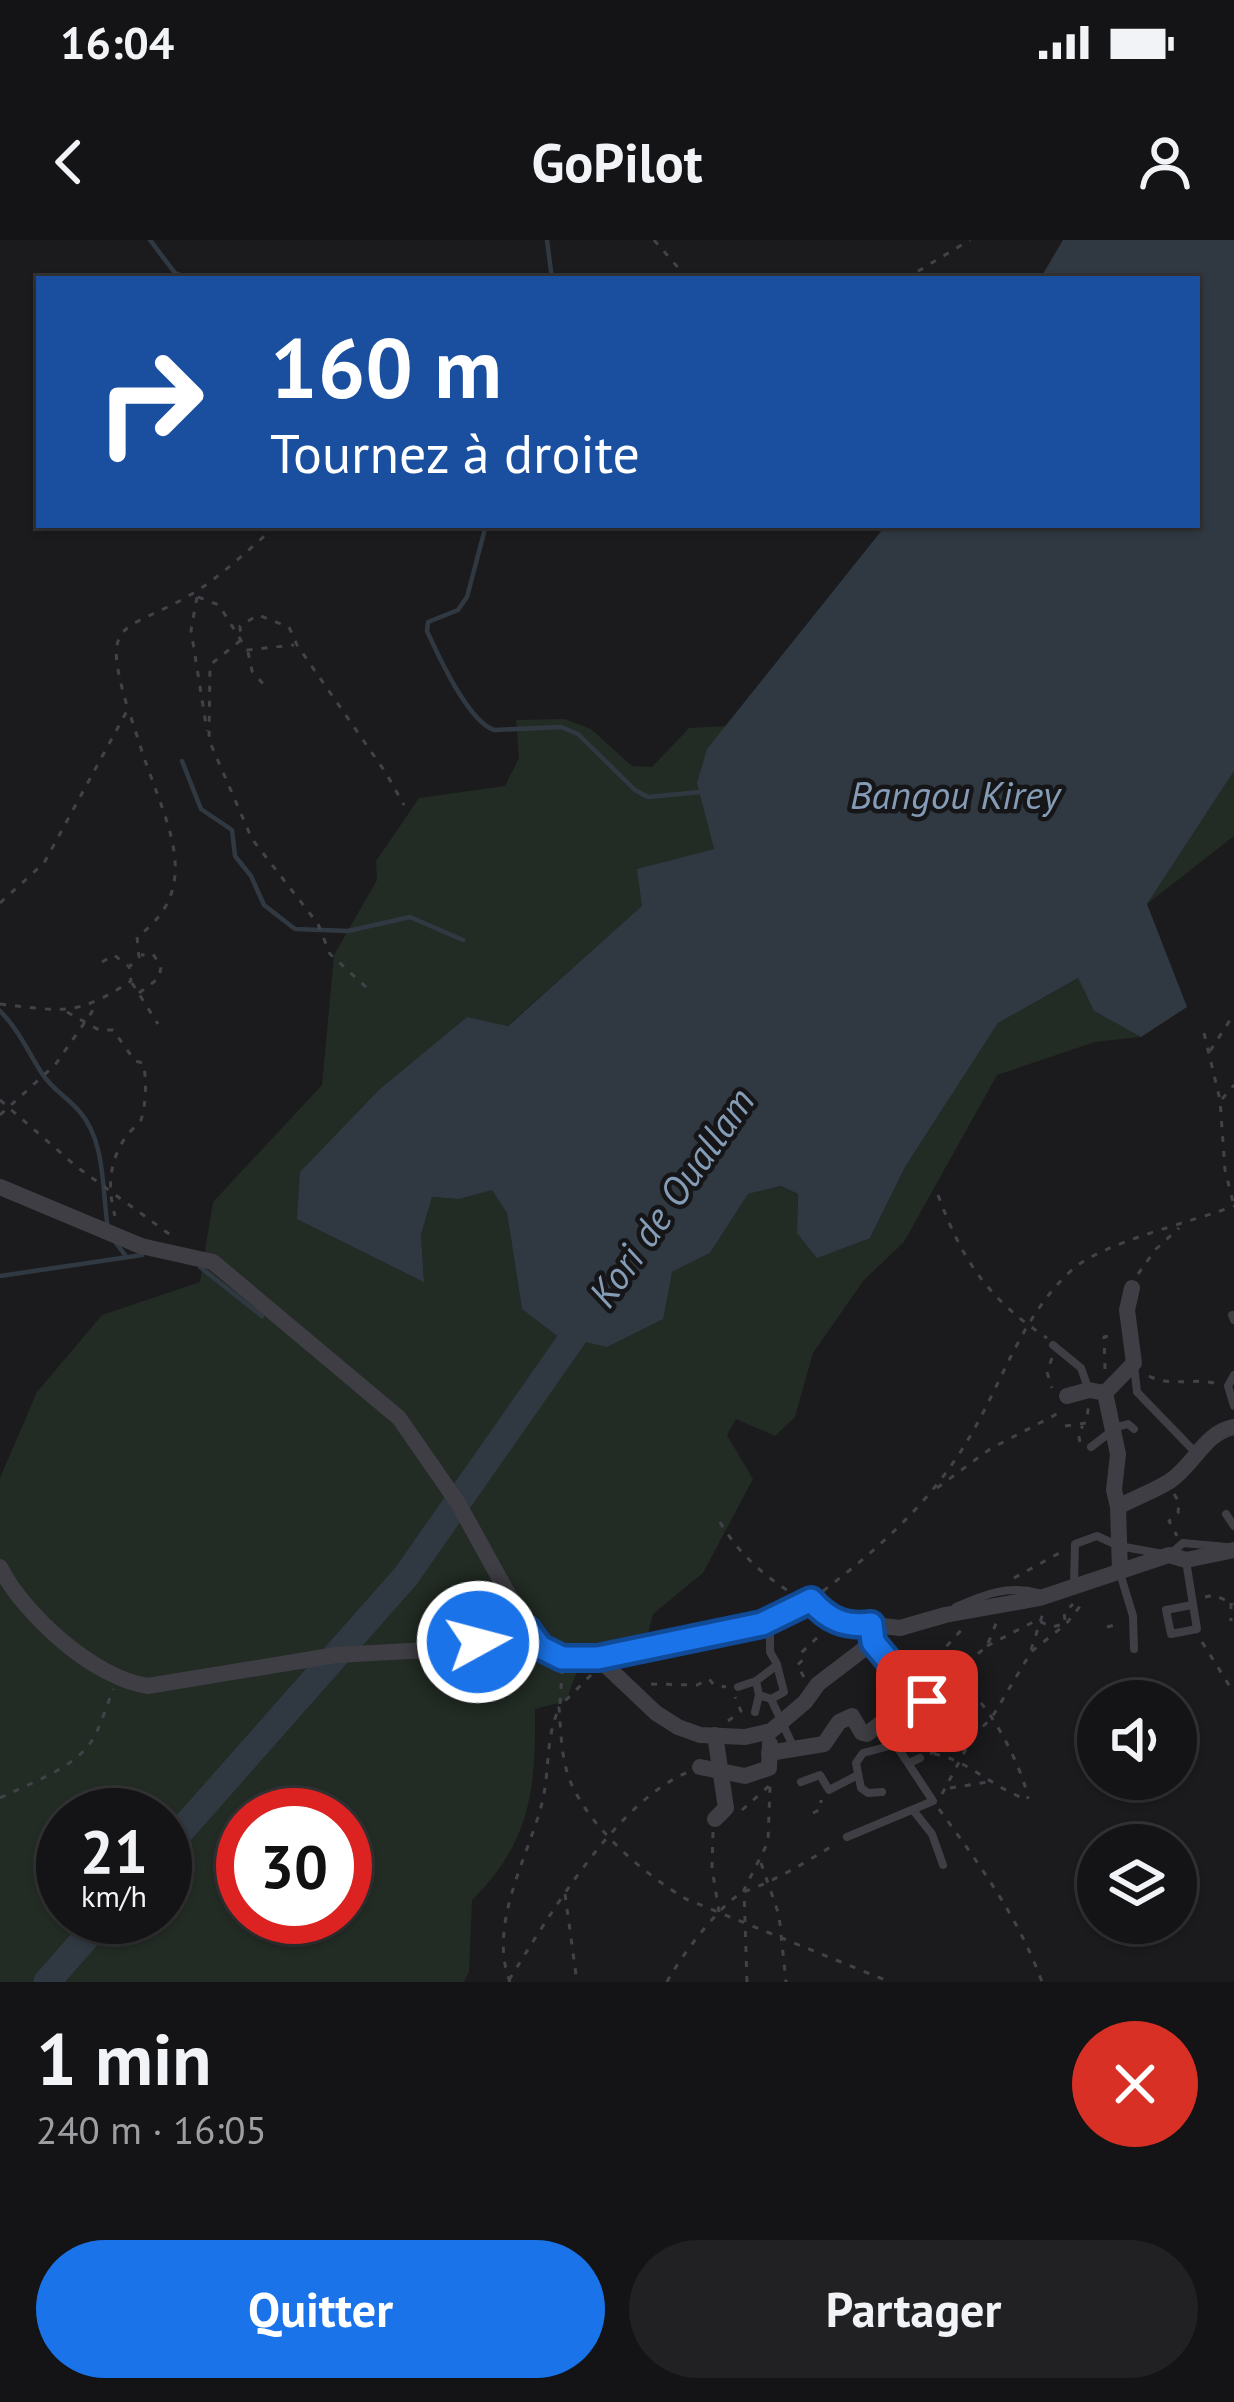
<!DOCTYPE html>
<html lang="fr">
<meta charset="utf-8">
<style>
:root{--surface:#141416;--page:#212123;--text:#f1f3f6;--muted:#9d9ea1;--line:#333335;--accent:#1a73e8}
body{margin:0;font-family:"PT Sans",sans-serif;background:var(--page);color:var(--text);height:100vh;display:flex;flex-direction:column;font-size:45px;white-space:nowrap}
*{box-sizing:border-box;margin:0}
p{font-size:39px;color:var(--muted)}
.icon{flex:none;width:66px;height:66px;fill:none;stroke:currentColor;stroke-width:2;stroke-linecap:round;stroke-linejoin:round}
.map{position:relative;height:1742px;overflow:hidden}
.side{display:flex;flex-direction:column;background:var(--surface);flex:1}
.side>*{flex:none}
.top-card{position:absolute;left:36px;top:36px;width:1164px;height:252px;border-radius:0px;box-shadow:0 3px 9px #0004,0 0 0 3px var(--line);background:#1a4fa0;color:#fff;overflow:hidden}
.tools{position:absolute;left:1077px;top:1440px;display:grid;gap:24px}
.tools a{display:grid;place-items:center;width:120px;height:120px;border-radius:50%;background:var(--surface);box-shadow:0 3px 9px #0004,0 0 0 3px var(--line);font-size:60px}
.speed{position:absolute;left:36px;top:1548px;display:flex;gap:24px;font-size:60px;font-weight:700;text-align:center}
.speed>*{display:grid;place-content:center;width:156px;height:156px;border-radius:50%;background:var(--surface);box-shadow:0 3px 9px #0004,0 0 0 3px var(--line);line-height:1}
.speed small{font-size:30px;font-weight:400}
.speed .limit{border:18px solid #d22;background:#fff;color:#111}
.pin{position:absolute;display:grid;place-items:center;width:102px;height:102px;color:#fff;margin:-51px;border-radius:24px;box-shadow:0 6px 18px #0006}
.me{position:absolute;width:132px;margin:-66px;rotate:83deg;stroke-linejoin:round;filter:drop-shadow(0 0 9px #0008)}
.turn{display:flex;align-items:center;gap:42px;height:252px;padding:0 36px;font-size:54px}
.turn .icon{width:156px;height:156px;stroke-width:2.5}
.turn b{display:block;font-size:84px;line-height:102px}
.round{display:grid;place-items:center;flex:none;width:126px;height:126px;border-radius:63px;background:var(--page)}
.overview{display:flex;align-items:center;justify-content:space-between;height:204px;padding:0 36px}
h1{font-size:72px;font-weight:800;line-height:90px}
.button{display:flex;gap:24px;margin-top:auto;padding:24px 36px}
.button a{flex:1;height:138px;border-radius:72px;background:var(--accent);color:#fff;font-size:48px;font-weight:800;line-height:138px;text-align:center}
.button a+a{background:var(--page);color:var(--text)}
.status{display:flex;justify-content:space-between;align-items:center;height:84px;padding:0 60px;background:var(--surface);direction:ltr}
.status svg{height:33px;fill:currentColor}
header{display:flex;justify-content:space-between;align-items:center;height:156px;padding:0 36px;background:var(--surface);font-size:54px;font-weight:800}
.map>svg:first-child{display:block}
</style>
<div class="status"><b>16:04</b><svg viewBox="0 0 49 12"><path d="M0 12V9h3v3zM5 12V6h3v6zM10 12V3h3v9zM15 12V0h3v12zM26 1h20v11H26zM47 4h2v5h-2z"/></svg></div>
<header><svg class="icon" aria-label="back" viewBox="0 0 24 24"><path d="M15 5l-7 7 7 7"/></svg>GoPilot<svg class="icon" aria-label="person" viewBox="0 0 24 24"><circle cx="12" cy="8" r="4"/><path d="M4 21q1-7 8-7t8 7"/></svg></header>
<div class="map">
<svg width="1234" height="1742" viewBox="0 0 1234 1742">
<rect width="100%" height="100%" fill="#1b1b1d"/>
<g fill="#222b24" fill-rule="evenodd">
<path d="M565,479L591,489L632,526L652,527L689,488L726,486C685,536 702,552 714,609L638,629L643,666L507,786L467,777L380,850L424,1040L421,995L432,957L459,959L492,949L507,973L522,1069L672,1032L710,1013L748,954L781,946L798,954L797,993L870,998L905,927L998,783L1078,738L1094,771L1141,797L1095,802L997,835L904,1002L864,1040L813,1113L795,1177L775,1196L736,1179L727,1195L753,1239L703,1333L653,1374L647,1398L587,1404L566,1461L535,1469C536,1548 531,1602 472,1660L469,1732L464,1742H0V1238L37,1152L102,1075L200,1042L213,962L322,845L334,715L377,640L376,621L419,558L505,546L519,518L516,480ZM63,1575H165V1677H63ZM243,1575H345V1677H243Z"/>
<polygon points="1234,531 1234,596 1147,664"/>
</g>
<polygon fill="#303942" points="1063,0 1234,0 1234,531 1147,664 1187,767 1141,797 1094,771 1078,738 998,783 905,927 870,998 817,1018 797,993 798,954 781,946 748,954 710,1013 672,1032 663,1079 607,1107 556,1095 522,1069 507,973 492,950 459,959 432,957 421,995 424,1042 297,979 300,932 380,849 467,777 508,786 642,666 637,629 714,609 697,543 707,509 886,285 1197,285 1197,39 1040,39"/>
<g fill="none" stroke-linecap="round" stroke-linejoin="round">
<g stroke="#303942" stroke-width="4.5">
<polyline points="150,0 175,33 190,39"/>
<polyline points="547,0 552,39"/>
<path d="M486,285L467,357L458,370L428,382L427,391C439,417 468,481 494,490L561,487L578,494L635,550L648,557L700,552"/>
<polyline points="182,521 201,569 232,590 235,616 251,636 264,665 295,689 348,691 410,677 463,700"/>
<path d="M0,771C19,790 27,810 41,832C52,850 68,857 80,872C106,902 102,952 108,989"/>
<polyline points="116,1003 125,1015"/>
<polyline points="200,1027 262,1076"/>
<polyline points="0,1036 142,1015"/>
</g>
<g stroke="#303942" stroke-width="27">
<polyline points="165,1609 406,1336 592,1070"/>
<polyline points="47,1742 104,1677"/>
</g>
<g stroke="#424349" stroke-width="3" stroke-dasharray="6 9" stroke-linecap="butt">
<polyline points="654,0 688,39"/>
<polyline points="905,39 970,0"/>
<polyline points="197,357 191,390 207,491"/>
<polyline points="198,357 219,365 247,410 294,405"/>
<polyline points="248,412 252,431 264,445"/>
<path d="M0,663L44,623L128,469C100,376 123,394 190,355C221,337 250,308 277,285"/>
<polyline points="102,722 114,715 128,726"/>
<polyline points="132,743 158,784"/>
<polyline points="366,747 330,714 318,684 252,599 209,500 210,425 241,400 240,386 258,375 289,387 297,405 386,533 404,565"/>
<polyline points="139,753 159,738 161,727 153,714 141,715"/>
<path d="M0,764C63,771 76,777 131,741L129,727L139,717L137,697C200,651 171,593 150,534C142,513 136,492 129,471"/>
<path d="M67,772L99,790H113L135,821L143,823C147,837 146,866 141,880C139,884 131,890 128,894C109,919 107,947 115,976"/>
<polyline points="1204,793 1220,860 1225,930 1233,962"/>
<polyline points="1210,811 1234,774"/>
<polyline points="1222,859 1234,845"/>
<polyline points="0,860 77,927 172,996"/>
<polyline points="0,875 55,825 92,772 92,764"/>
<path d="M938,955C962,1020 988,1059 1047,1098"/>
<polyline points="1138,1034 1156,1009 1179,988"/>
<polyline points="1052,1118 1047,1132 1052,1148"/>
<polyline points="1105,1129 1104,1097 1116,1094"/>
<path d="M1149,1136C1169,1147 1192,1138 1214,1143"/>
<polyline points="1065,1186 1086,1183 1089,1164"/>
<polyline points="1080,1202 1078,1192 1083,1186"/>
<polyline points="937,1248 990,1209 1055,1175 1058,1168"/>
<polyline points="1174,1254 1179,1262 1178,1273 1169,1281 1177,1296"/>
<path d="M720,1282C738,1313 764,1336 793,1354"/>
<polyline points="1014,1338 1063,1311"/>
<path d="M823,1351C885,1304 940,1253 977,1184C1006,1131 1026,1071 1073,1029C1104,1002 1192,982 1234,966"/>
<polyline points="1205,1357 1214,1355 1234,1364"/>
<polyline points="1231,1363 1231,1381"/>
<polyline points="1065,1380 1064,1373 1073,1364"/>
<polyline points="1107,1387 1119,1384"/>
<polyline points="1202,1402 1234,1453"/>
<polyline points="987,1406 1037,1380 1052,1387 1060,1385"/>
<polyline points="1031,1410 1043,1373"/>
<polyline points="955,1433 987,1406 997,1381"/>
<polyline points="952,1434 944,1409 964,1387"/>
<path d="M591,1435L559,1467C561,1492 561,1520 571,1543C591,1589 644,1634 686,1659L890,1742"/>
<polyline points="804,1437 797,1425 803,1420 801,1413 821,1394"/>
<polyline points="881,1437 891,1455"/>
<polyline points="651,1444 697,1445 709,1439 714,1445 726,1447"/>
<path d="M958,1444C986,1454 1024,1530 1028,1559"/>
<polyline points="560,1464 562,1431"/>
<polyline points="954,1477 959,1499"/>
<polyline points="728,1481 741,1471 735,1457"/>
<polyline points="910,1482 917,1508"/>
<polyline points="930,1514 974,1494 991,1479 1031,1412 1066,1384 1085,1360"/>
<path d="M934,1514C968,1520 993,1548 1026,1559"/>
<polyline points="950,1548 988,1542"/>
<polyline points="942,1554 974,1494"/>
<path d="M0,1558C28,1544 73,1529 91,1502C102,1485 105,1467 114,1449"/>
<path d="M939,1569C979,1624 1019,1678 1042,1742"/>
<polyline points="742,1570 770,1545"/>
<polyline points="813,1573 821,1569 821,1560"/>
<polyline points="713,1592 712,1628 719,1672"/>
<polyline points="761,1623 779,1675 786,1742"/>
<polyline points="565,1654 577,1742"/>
<path d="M509,1740C549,1676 616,1562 688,1532"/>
<path d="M510,1742C488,1686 526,1621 541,1567C550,1535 545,1503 557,1473"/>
<path d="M667,1742C678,1720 724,1658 746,1651C779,1639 806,1622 837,1603"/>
<polyline points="747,1742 744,1650 768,1602 770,1546"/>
</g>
<g stroke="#3e3e44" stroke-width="8">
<polyline points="1232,1075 1234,1080"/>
<polyline points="1053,1105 1081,1128 1088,1148"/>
<polyline points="1134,1125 1137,1152 1195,1212"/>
<polyline points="1234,1135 1228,1146 1234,1166"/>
<polyline points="1091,1207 1117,1187 1128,1184 1134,1189"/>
<polyline points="1226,1274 1234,1286"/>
<polyline points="1186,1321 1197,1389 1171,1394 1166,1370 1192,1365"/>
<polyline points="1120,1333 1133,1376 1134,1409"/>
<polyline points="1074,1344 1075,1304 1097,1296 1119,1306 1169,1315 1183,1303 1227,1307"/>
<path d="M956,1367C985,1354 1008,1345 1039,1353"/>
<polyline points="763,1385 770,1391 770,1412 777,1424"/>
<polyline points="756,1441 777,1425 784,1452 771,1459"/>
<polyline points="738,1447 756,1441 759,1455 771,1459 793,1506"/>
<polyline points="755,1472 759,1455"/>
<polyline points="931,1477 927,1461 917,1455 945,1442"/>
<polyline points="909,1523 920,1518"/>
<polyline points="801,1542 820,1535 829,1550 856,1536"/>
<polyline points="882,1552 868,1553 861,1548 856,1523 863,1513 897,1504"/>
<polyline points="913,1570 932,1594 943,1625"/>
<polyline points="847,1597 933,1561 882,1484"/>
</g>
<g stroke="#3e3e44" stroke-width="16">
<polyline points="0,947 141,1006 213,1022 399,1178 458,1263 528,1390 540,1407 562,1418 599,1419 762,1384 811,1360 832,1380 900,1388 945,1375 1040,1358 1169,1315 1186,1320 1234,1310"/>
<polyline points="1105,1153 1134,1123 1127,1070 1132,1048"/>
<polyline points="1067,1156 1089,1150 1105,1153 1118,1214 1114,1250 1118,1267"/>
<path d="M0,1327C23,1374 95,1439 148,1446L336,1415L464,1408L498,1393L528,1390"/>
<path d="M1120,1332L1118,1267C1135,1258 1154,1251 1170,1241C1194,1225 1205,1192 1234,1187"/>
<polyline points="599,1419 656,1473 678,1487 700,1495 745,1497 771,1491 805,1462 818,1444 873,1402 871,1384"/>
<polyline points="715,1495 726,1568 715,1579"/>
<polyline points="769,1513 824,1504 839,1482 852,1476 862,1493 867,1494 917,1455 873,1402"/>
<polyline points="700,1527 745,1536 769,1528 770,1504"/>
</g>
</g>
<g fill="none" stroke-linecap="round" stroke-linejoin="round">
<defs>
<path id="route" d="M478,1402L498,1393L528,1390L540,1407L562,1418H598L762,1384L811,1360C828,1380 845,1387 871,1384L873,1402L917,1455L927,1461"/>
</defs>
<use href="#route" stroke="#114b97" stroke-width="30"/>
<use href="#route" stroke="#1a73e8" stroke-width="21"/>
</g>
<g text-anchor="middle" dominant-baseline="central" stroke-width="9" stroke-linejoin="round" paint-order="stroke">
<g font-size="39" font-style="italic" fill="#859cb7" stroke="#161618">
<text x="955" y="554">Bangou Kirey</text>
<text transform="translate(671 957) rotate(-55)">Kori de Ouallam</text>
</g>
</g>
</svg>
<div class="tools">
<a><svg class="icon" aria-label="sound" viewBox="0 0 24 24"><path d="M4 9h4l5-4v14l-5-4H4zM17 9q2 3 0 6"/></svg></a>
<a><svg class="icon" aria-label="layers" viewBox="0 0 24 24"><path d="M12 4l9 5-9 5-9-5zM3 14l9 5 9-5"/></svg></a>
</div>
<div class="speed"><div>21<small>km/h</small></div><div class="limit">30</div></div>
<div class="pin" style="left:927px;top:1461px;background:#d93025"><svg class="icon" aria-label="arrive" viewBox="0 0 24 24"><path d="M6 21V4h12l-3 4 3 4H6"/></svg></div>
<svg class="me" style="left:478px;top:1402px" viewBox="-20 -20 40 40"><circle r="17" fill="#1a73e8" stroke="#fff" stroke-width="3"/><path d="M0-11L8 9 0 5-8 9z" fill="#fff"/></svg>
<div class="top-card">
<div class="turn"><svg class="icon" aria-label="right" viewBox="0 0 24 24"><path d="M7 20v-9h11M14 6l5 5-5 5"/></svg><div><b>160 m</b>Tournez à droite</div></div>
</div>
</div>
<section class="side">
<div class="overview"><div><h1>1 min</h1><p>240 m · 16:05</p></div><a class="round" style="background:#d93025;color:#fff"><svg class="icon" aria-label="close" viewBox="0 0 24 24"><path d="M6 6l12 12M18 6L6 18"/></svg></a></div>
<div class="button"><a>Quitter</a><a>Partager</a></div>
</section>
